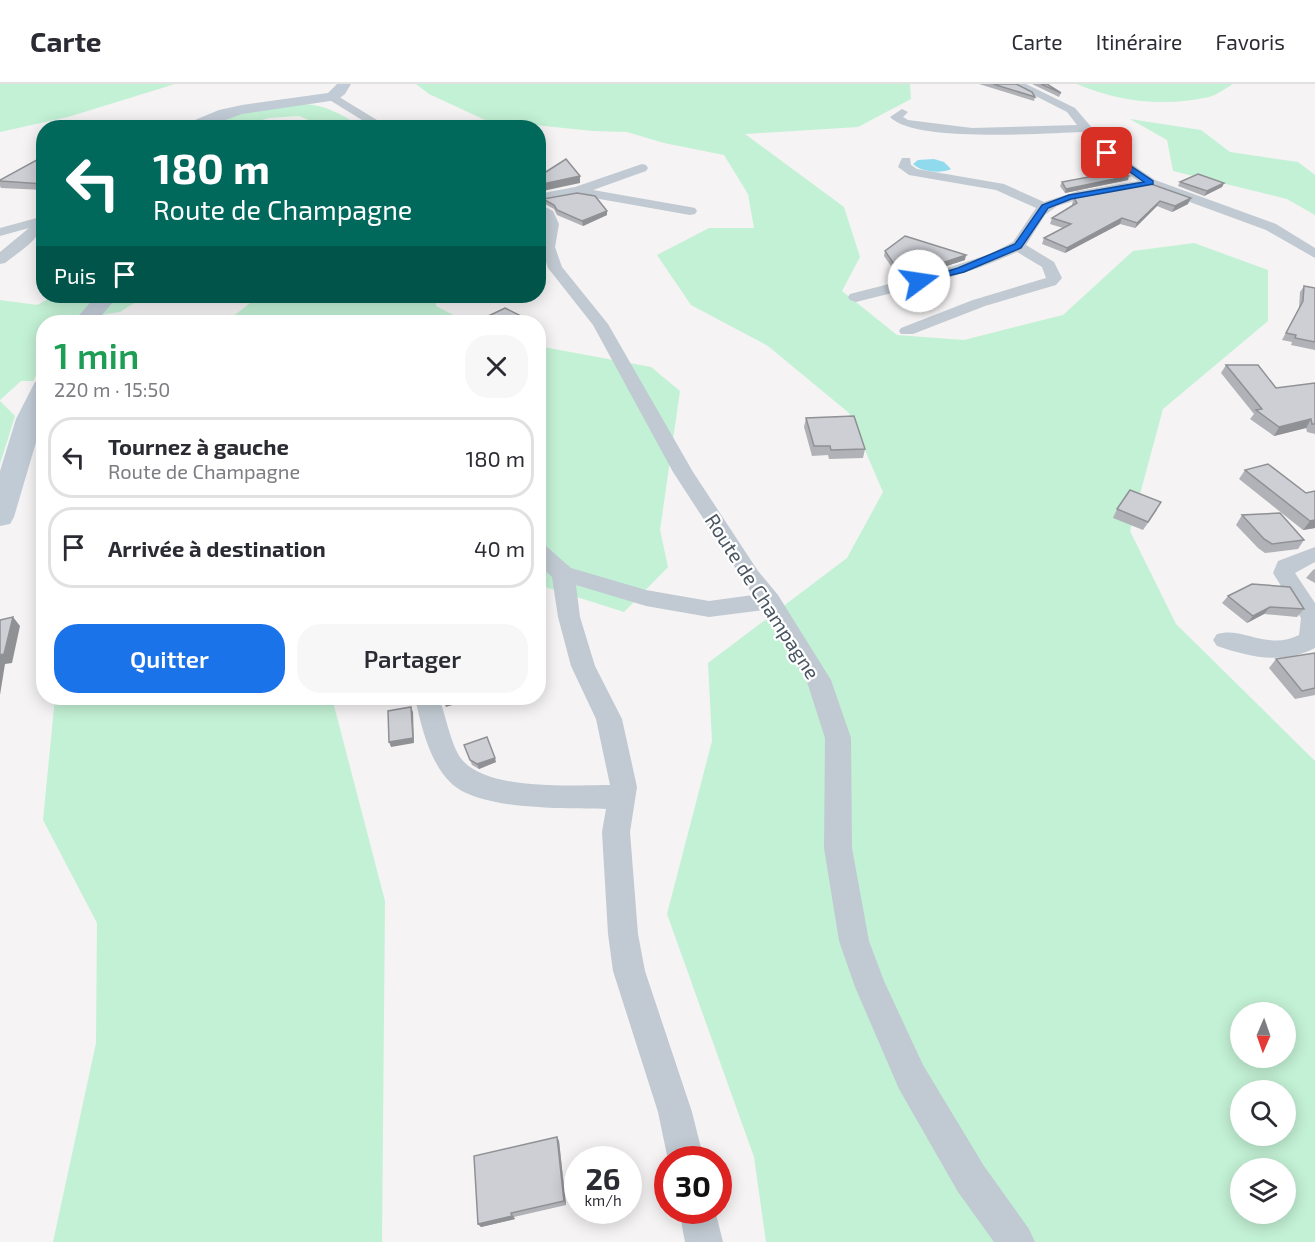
<!DOCTYPE html>
<html lang="fr">
<meta charset="utf-8">
<style>
:root{--surface:#fff;--page:#f7f7f7;--text:#2b2b33;--muted:#7c7c81;--line:#e1e1e2;--accent:#1a73e8}
body{margin:0;font-family:"Exo 2",sans-serif;background:var(--page);color:var(--text);height:100vh;display:flex;flex-direction:column;font-size:22px;white-space:nowrap}
*{box-sizing:border-box;margin:0}
p{font-size:20px;color:var(--muted)}
.icon{flex:none;width:33px;height:33px;fill:none;stroke:currentColor;stroke-width:2;stroke-linecap:round;stroke-linejoin:round}
.map{position:relative;flex:1;overflow:hidden}
.drawer{position:absolute;left:36px;top:231px;width:510px;height:390px;display:flex;flex-direction:column;background:var(--surface);border-radius:24px;box-shadow:0 3px 15px #0003}
.drawer>*{flex:none}
.banner{position:absolute;left:36px;top:36px;width:510px;height:183px;border-radius:24px;box-shadow:0 3px 15px #0003;background:#00695c;color:#fff;overflow:hidden}
.needle{width:39px;rotate:182deg}
.buttons{position:absolute;left:1230px;top:918px;display:grid;gap:12px}
.buttons a{display:grid;place-items:center;width:66px;height:66px;border-radius:50%;background:var(--surface);box-shadow:0 3px 15px #0003;font-size:30px}
.speed{position:absolute;left:564px;top:1062px;display:flex;gap:12px;font-size:30px;font-weight:700;text-align:center}
.speed>*{display:grid;place-content:center;width:78px;height:78px;border-radius:50%;background:var(--surface);box-shadow:0 3px 15px #0003;line-height:1}
.speed small{font-size:15px;font-weight:400}
.speed .limit{border:9px solid #d22;background:#fff;color:#111}
.pin{position:absolute;display:grid;place-items:center;width:51px;height:51px;color:#fff;margin:-26px;border-radius:12px;box-shadow:0 3px 9px #0006}
.me{position:absolute;width:66px;margin:-33px;rotate:76deg;stroke-linejoin:round;filter:drop-shadow(0 0 4px #0008)}
.turn{display:flex;align-items:center;gap:21px;height:126px;padding:0 18px;font-size:27px}
.turn .icon{width:78px;height:78px;stroke-width:2.5}
.turn b{display:block;font-size:42px;line-height:51px}
.then{display:flex;align-items:center;height:57px;padding:0 18px;background:#0003;gap:12px;font-size:22px}
.round{display:grid;place-items:center;flex:none;width:63px;height:63px;border-radius:24px;background:var(--page)}
.headline{display:flex;align-items:center;justify-content:space-between;height:102px;padding:0 18px}
h1{font-size:36px;font-weight:600;line-height:45px;color:#1e9e55}
.action{display:flex;gap:12px;margin-top:auto;padding:12px 18px}
.action a{flex:1;height:69px;border-radius:24px;background:var(--accent);color:#fff;font-size:24px;font-weight:600;line-height:69px;text-align:center}
.action a+a{background:var(--page);color:var(--text)}
ul{padding:0;list-style:none}
li{display:flex;align-items:center;gap:18px;height:81px;margin:0 12px 9px;padding:0 6px;border:3px solid var(--line);border-radius:24px}
li div{flex:1}
li b{display:block;font-size:22px}
li em{font-style:normal}
header{display:flex;align-items:center;gap:36px;box-sizing:border-box;height:84px;padding:0 30px;background:var(--surface);border-bottom:2px solid var(--line)}
header strong{font-size:28px}
nav{display:flex;gap:33px;margin-inline-start:auto;font-size:21px}
.map>svg:first-child{display:block}
</style>
<header>
<strong>Carte</strong>
<nav><a>Carte</a><a>Itinéraire</a><a>Favoris</a></nav>
</header>
<div class="map">
<svg width="1315" height="1158" viewBox="0 0 1315 1158">
<rect width="100%" height="100%" fill="#f5f3f3"/>
<g fill="#c3f1d5" fill-rule="evenodd">
<polygon points="0,0 175,0 68,33 0,48"/>
<path d="M416,0H910L911,15L858,43L745,50L844,123L860,173L842,207L897,251L964,256L1063,231L1133,167L1194,159L1268,186V237L1163,325L1130,447L1176,540L1315,677V1158H766L754,1073L667,830L712,657L708,579L847,474L883,408L849,329L768,262L691,221L657,171L709,144H754L748,110L724,71L664,59L627,48L593,47L485,36L429,10ZM1240,928H1286V974H1240ZM1240,1006H1286V1052H1240ZM1240,1084H1286V1130H1240Z"/>
<path d="M1077,0H1233C1226,4 1217,11 1209,13C1164,23 1119,18 1077,0Z"/>
<path d="M303,20C327,21 342,31 362,43H325L299,32L269,34L237,43L197,44L239,28Z"/>
<polygon points="1130,35 1201,46 1230,68 1298,78 1315,91 1315,131 1287,115 1173,87 1167,56"/>
<polygon points="54,212 145,212 120,228 81,234 76,238 44,238 43,280 33,297 21,297 0,316 0,216 37,221"/>
<polygon points="259,212 437,212 436,222 467,238 226,238"/>
<polygon points="538,262 651,283 680,307 660,446 668,483 624,528 539,501"/>
<polygon points="0,317 15,332 0,380"/>
<polygon points="55,614 332,614 385,817 382,1158 53,1158 96,959 97,839 43,736"/>
</g>
<path fill="#90daee" d="M934,75L944,78L951,85C941,90 921,88 913,80L918,76Z"/>
<g fill="none" stroke-linecap="round" stroke-linejoin="round">
<g fill="#c1cad2" fill-rule="evenodd">
<path d="M1012,0H1026L1075,24L1111,66L1155,96L1276,140L1315,164V174L1266,146L1149,103L1094,111L1057,122L1045,131L1026,161L1054,178L1062,194L1056,201L985,222L913,250H901L899,247L901,244L973,216L1046,194L1042,183L1017,168C966,192 911,204 856,218L850,216L848,213L850,210L932,189L990,170L1013,158L1036,124L996,106L909,91L898,83L902,74H910L911,81L917,85L1004,100L1044,118L1078,107L1138,97L1103,72L1083,48C1046,49 914,59 890,33L902,25L908,28L903,33L908,36L972,44L1077,41L1067,28Z"/>
<polygon points="332,10 336,11 390,44 375,44 328,15 326,13"/>
<polygon points="642,80 646,81 648,84 646,87 593,106 690,123 695,124 697,127 695,130 690,131 577,111 538,118 538,110 575,103"/>
<path d="M538,119L553,127L559,140L555,163L562,183L608,240L693,388L758,487L778,511L831,596L851,654L852,764L869,857L884,897L923,981L984,1082L1029,1145L1035,1158H994L958,1108L899,1005L855,903L839,857L824,764L825,654L807,598L764,526L709,533L646,522L576,501L580,533L595,582L622,635L637,703L630,748L638,850L645,887L692,1028L704,1076H668L658,1028L613,887L608,850L602,748L606,725C568,724 477,727 450,698C429,677 421,641 415,614H439C446,632 449,653 458,670C479,708 572,701 610,701L596,635L571,582L558,533L552,493L538,480V460L546,462L571,484L646,506L709,517L753,511L673,388L593,241L548,184L541,163L545,140L538,130Z"/>
<path d="M44,132C44,154 21,166 5,179L0,180V168L29,144L0,152V144Z"/>
<path d="M1315,463V478L1295,489L1315,519V564C1282,581 1250,573 1217,562L1213,556L1217,550C1242,542 1268,567 1299,551L1301,534L1273,489L1278,477Z"/>
<polygon points="679,1126 715,1126 723,1158 685,1158"/>
</g>
<g fill="#c1cbd6" fill-rule="evenodd">
<polygon points="337,0 351,0 345,10 337,16 242,30 203,44 181,44 183,41 219,26 242,21 328,9"/>
<polygon points="96,212 118,212 96,238 73,238"/>
<polygon points="44,296 44,331 14,433 10,440 0,442 0,387 16,335 35,298"/>
</g>
</g>
<g fill="#b0b2b7">
<polygon points="979,0 1016,0 1035,13 1034,17"/>
<polygon points="1032,0 1047,0 1061,9 1059,13"/>
<polygon points="44,72 44,106 1,104 0,102 0,96"/>
<polygon points="1128,96 1065,109 1060,102 1062,98"/>
<polygon points="1180,98 1224,99 1222,103 1204,112 1178,102"/>
<polygon points="1097,108 1188,120 1172,128 1157,122 1135,144 1120,140 1065,169 1042,160 1044,154 1063,144 1050,140 1052,134 1072,121 1072,120 1074,114"/>
<polygon points="543,115 607,127 607,131 583,142 557,131 554,125 543,119"/>
<polygon points="885,167 965,176 931,187 900,195 884,172"/>
<polygon points="1304,202 1315,204 1315,266 1291,261 1292,258 1282,256 1299,224 1300,208"/>
<polygon points="484,234 532,238 485,238"/>
<polygon points="1226,281 1276,304 1315,299 1315,350 1307,348 1306,344 1274,352 1250,335 1254,330 1221,289"/>
<polygon points="806,334 865,365 863,374 829,375 828,371 812,372 804,343"/>
<polygon points="1245,386 1306,409 1315,407 1315,444 1303,446 1239,395"/>
<polygon points="1117,425 1157,426 1143,446 1113,434"/>
<polygon points="1242,431 1304,456 1298,465 1265,469 1258,464 1236,441"/>
<polygon points="1315,485 1315,499 1306,494 1313,486"/>
<polygon points="1228,512 1304,525 1297,533 1264,530 1247,539 1222,519"/>
<polygon points="1315,569 1315,611 1295,615 1269,584 1276,575"/>
<polygon points="464,661 496,678 479,685 472,681"/>
<polygon points="557,1053 559,1057 566,1121 514,1133 515,1135 481,1143 478,1140"/>
</g>
<g fill="#909195">
<polygon points="580,92 580,99 538,108 538,101"/>
<polygon points="1129,92 1128,96 1065,109 1066,105"/>
<polygon points="1224,99 1222,103 1204,112 1207,107"/>
<polygon points="1191,114 1188,120 1172,128 1175,122"/>
<polygon points="1160,117 1157,122 1135,144 1137,139"/>
<polygon points="607,127 607,131 583,142 582,137"/>
<polygon points="1122,134 1120,140 1065,169 1067,164"/>
<polygon points="966,171 965,176 931,187 900,195 901,190"/>
<polygon points="1311,335 1306,344 1274,352 1279,343"/>
<polygon points="1315,436 1315,444 1303,446 1310,437"/>
<polygon points="1270,523 1264,530 1247,539 1253,532"/>
<polygon points="13,533 20,542 12,579 5,580 0,611 0,571"/>
<polygon points="449,614 475,614 446,623 443,616"/>
<polygon points="411,623 413,628 414,659 391,663 389,658"/>
<polygon points="495,674 496,678 479,685 477,680"/>
<polygon points="557,1053 559,1057 566,1121 564,1117"/>
<polygon points="511,1129 515,1135 481,1143 478,1140"/>
</g>
<g fill="#cdcfd5" stroke="#909195" stroke-width="1.5">
<polygon points="993,0 1016,0 1032,8 1035,13"/>
<polygon points="1041,0 1047,0 1061,9"/>
<polygon points="468,39 470,44 446,44 445,41"/>
<polygon points="44,72 44,100 0,97 0,96"/>
<polygon points="566,75 580,92 538,101 538,93"/>
<polygon points="1120,87 1129,92 1066,105 1062,98"/>
<polygon points="1198,90 1224,99 1207,107 1180,98"/>
<polygon points="1151,100 1191,114 1175,122 1160,117 1137,139 1122,134 1067,164 1044,154 1071,140 1052,134 1077,119 1074,114 1097,108"/>
<polygon points="577,109 595,112 607,127 582,137 557,126 554,121 543,115"/>
<polygon points="905,152 966,171 933,182 901,190 885,167"/>
<polygon points="1304,202 1315,204 1315,258 1295,254 1296,251 1286,249 1303,217"/>
<polygon points="505,224 531,237 529,238 493,238 484,234"/>
<polygon points="1226,281 1258,281 1276,304 1315,299 1315,340 1312,340 1311,335 1279,343 1256,326 1262,325"/>
<polygon points="854,332 865,365 831,366 830,362 814,362 806,334"/>
<polygon points="1268,380 1306,409 1315,407 1315,436 1310,437 1245,386"/>
<polygon points="1130,406 1161,418 1148,438 1117,425"/>
<polygon points="1280,429 1304,456 1272,460 1264,455 1242,431"/>
<polygon points="1252,500 1290,503 1304,525 1270,523 1253,532 1228,512"/>
<polygon points="13,533 4,570 0,571 0,536"/>
<polygon points="1315,569 1315,604 1302,607 1276,575"/>
<polygon points="411,623 413,654 389,658 388,627"/>
<polygon points="487,653 495,674 477,680 470,676 464,661"/>
<polygon points="557,1053 564,1117 511,1129 512,1132 478,1140 474,1072"/>
</g>
<polygon fill="#1a73e8" stroke="#114b97" stroke-width="1.5" points="1107,66 1153,97 1153,100 1071,115 1048,124 1021,164 964,188 919,199 915,197 958,184 1015,160 1042,121 1069,111 1144,98 1105,70"/>
<g text-anchor="middle" dominant-baseline="central" stroke-width="4.5" stroke-linejoin="round" paint-order="stroke">
<g font-size="20" fill="#4a5661" stroke="#fff">
<text transform="translate(763 512) rotate(57)">Route de Champagne</text>
</g>
</g>
</svg>
<div class="buttons">
<a><svg class="needle" viewBox="-14 -14 28 28"><path d="M0-13l5 13h-10z" fill="#e53935"/><path d="M0 13l5-13h-10z" fill="#7c7c81"/></svg></a>
<a><svg class="icon" aria-label="search" viewBox="0 0 24 24"><circle cx="10" cy="10" r="6"/><path d="M15 15l6 6"/></svg></a>
<a><svg class="icon" aria-label="layers" viewBox="0 0 24 24"><path d="M12 4l9 5-9 5-9-5zM3 14l9 5 9-5"/></svg></a>
</div>
<div class="speed"><div>26<small>km/h</small></div><div class="limit">30</div></div>
<div class="pin" style="left:1107px;top:69px;background:#d93025"><svg class="icon" aria-label="arrive" viewBox="0 0 24 24"><path d="M6 21V4h12l-3 4 3 4H6"/></svg></div>
<svg class="me" style="left:919px;top:197px" viewBox="-20 -20 40 40"><circle r="19" fill="#fff"/><path d="M0-13L10 11 0 6-10 11z" fill="#1a73e8"/></svg>
<div class="banner">
<div class="turn"><svg class="icon" aria-label="left" viewBox="0 0 24 24"><path d="M17 20v-9H6M10 6l-5 5 5 5"/></svg><div><b>180 m</b>Route de Champagne</div></div>
<div class="then">Puis<svg class="icon" aria-label="arrive" viewBox="0 0 24 24"><path d="M6 21V4h12l-3 4 3 4H6"/></svg></div>
</div>
<section class="drawer">
<div class="headline"><div><h1>1 min</h1><p>220 m · 15:50</p></div><a class="round"><svg class="icon" aria-label="close" viewBox="0 0 24 24"><path d="M6 6l12 12M18 6L6 18"/></svg></a></div>
<ul>
<li><svg class="icon" aria-label="left" viewBox="0 0 24 24"><path d="M17 20v-9H6M10 6l-5 5 5 5"/></svg><div><b>Tournez à gauche</b><p>Route de Champagne</p></div><em>180 m</em></li>
<li><svg class="icon" aria-label="arrive" viewBox="0 0 24 24"><path d="M6 21V4h12l-3 4 3 4H6"/></svg><div><b>Arrivée à destination</b></div><em>40 m</em></li>
</ul>
<div class="action"><a>Quitter</a><a>Partager</a></div>
</section>
</div>
